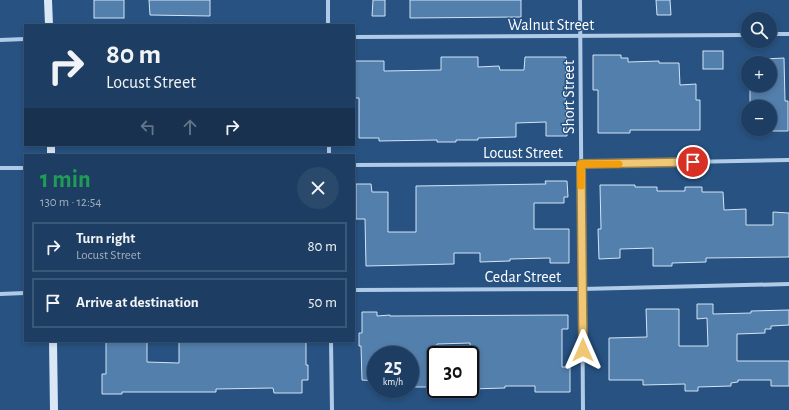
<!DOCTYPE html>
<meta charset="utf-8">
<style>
:root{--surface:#1d3e62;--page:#2a496b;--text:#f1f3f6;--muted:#a0aebe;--line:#3b5777}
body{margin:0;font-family:"Alegreya Sans",sans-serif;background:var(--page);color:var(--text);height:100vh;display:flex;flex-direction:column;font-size:15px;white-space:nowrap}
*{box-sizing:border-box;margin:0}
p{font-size:13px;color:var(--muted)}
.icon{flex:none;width:22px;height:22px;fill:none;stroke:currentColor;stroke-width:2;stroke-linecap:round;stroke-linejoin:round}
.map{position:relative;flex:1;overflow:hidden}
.drawer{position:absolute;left:24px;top:154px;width:331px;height:188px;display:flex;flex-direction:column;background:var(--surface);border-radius:0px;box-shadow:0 2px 6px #0003,0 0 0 1px var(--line)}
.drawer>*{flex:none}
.banner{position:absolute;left:24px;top:24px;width:331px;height:122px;border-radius:0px;box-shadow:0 2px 6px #0003,0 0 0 1px var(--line);background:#1d3e62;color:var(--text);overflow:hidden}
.tools{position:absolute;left:741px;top:12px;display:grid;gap:8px}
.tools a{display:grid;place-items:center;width:36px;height:36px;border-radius:50%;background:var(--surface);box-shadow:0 2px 6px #0003,0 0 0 1px var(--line);font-size:20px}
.speed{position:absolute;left:367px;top:346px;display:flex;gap:8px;font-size:20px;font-weight:700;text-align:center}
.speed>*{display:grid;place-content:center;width:52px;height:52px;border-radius:50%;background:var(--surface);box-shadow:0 2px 6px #0003,0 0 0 1px var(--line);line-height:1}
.speed small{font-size:10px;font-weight:400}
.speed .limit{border:2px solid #111;border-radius:6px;background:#fff;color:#111}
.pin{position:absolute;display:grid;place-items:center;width:34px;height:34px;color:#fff;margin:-17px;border:2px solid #fff;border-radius:50%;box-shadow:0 1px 4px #0007}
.me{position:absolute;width:44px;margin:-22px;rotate:0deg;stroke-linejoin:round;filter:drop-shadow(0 0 3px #0008)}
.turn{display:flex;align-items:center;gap:14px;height:84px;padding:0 16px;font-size:18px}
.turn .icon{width:52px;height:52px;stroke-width:2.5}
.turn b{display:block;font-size:28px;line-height:34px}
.lanes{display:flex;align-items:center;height:38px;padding:0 16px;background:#0003;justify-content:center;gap:20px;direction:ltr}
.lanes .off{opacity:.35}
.round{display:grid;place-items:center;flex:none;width:42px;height:42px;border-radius:21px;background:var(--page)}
.summary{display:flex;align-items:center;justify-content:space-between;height:68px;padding:0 16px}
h1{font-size:24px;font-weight:600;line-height:30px;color:#1e9e55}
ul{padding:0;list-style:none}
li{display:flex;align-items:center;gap:12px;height:50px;margin:0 8px 6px;padding:0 8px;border:2px solid var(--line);border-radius:0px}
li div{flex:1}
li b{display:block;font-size:15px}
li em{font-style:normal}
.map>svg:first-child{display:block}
</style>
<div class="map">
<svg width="789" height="410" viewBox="0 0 789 410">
<rect width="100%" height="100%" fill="#275282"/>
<g fill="#537fac" stroke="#d3e4f5">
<rect x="94" y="0" width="30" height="18"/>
<polygon points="149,0 210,0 210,16 150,15"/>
<polygon points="373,0 385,0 385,16 372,16"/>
<polygon points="410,0 521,0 521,17 410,18"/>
<polygon points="656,0 670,0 671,15 657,15"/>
<rect x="703" y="51" width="20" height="18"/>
<polygon points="593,55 621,55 621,58 628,58 628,62 659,61 659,63 679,63 680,85 696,84 696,100 700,100 700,130 630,130 630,133 598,133 598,90 593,90"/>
<polygon points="441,57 478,57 478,67 499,66 500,70 524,70 525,57 566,57 566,93 565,93 567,136 546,136 546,122 516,123 516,137 478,138 478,140 456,140 456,142 437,142 437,140 379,141 379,138 359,138 359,98 355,98 354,61 384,61 384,71 441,70"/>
<polygon points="784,58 785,101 788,101 788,131 750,131 750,129 770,129 770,107 750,107 750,85 770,85 770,63 764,63 764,59"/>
<polygon points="545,181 567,181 568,197 564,197 564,203 534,203 534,229 569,229 569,263 550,263 550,258 510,259 510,261 480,262 480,253 454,253 454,264 366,266 365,219 356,219 356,184 371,184 372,192 388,192 388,232 416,232 416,186 546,184"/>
<polygon points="600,185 635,185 635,187 657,187 657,191 685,191 685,187 702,187 702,192 723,192 724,210 746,209 746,225 773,225 773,212 789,213 789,257 706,258 706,262 672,263 672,266 653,266 653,248 620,249 620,258 599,259 598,229 601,229"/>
<polygon points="697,304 713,304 713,314 751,313 751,311 789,310 789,325 771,326 771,329 765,329 765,333 737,334 737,361 789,361 789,386 771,386 771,380 738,380 738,382 731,383 731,386 698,387 698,391 685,391 685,384 643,385 643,380 609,380 609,338 647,337 646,309 679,309 679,346 708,346 707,318 697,319"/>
<polygon points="362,312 377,312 377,316 390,315 390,316 568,315 568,329 562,329 562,367 570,367 570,392 535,392 535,386 505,386 505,388 470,389 470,343 437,344 437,352 435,352 435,387 410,387 410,355 376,355 376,381 362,380 361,346 359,346 359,333 362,333"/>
<polygon points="106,341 147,341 147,362 179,363 179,341 306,341 306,365 308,365 308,380 302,380 302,393 274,393 273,388 216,389 216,392 122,392 122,394 102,394 102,374 106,374"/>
</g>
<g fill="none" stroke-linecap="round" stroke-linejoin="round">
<g stroke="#afcbe7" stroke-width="4">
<polyline points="328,0 328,25"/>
<polyline points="580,0 583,410"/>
<polyline points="770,34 789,34"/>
<polyline points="354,37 748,35"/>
<polyline points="0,40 25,39"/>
<polyline points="329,145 329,155"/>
<polyline points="354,165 581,164 789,160"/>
<polyline points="0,168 25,168"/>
<polyline points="354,290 582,289 789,284"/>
<polyline points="0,294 25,293"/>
<polyline points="331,341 332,410"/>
</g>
<g stroke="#d9e7f6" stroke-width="8">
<polyline points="48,0 49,25"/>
<polyline points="51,145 51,155"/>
<polyline points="53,341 54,410"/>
</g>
</g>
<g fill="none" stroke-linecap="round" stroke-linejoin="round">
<defs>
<polyline id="route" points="583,350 581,164 693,162"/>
</defs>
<use href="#route" stroke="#9b814c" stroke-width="10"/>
<use href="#route" stroke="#efc775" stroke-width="7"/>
<polyline stroke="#f59e0b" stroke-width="7" points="581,186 581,164 619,164"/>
</g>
<g text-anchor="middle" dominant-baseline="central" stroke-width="3" stroke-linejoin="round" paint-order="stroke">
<g font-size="16" fill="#fff" stroke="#275282">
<text x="551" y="25">Walnut Street</text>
<text transform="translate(569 97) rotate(-90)">Short Street</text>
<text x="523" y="153">Locust Street</text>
<text x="523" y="277">Cedar Street</text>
</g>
</g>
</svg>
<div class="tools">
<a><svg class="icon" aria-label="search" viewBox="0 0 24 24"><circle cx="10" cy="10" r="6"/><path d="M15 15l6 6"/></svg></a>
<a>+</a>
<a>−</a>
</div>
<div class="speed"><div>25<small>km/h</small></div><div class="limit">30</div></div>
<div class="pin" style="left:693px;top:162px;background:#d93025"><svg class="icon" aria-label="arrive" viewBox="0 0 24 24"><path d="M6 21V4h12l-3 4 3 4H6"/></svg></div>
<svg class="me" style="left:583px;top:350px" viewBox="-20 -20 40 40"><path d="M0-17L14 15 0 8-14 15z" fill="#efc775" stroke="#fff" stroke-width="4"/></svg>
<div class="banner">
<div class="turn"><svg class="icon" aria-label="right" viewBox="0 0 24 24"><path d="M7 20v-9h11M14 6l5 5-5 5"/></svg><div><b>80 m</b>Locust Street</div></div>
<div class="lanes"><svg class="icon off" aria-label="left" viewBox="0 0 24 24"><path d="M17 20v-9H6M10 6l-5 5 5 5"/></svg><svg class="icon off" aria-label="ahead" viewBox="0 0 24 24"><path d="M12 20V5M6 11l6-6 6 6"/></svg><svg class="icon" aria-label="right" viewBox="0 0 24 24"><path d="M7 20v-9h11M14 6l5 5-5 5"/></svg></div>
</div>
<section class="drawer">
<div class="summary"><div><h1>1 min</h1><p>130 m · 12:54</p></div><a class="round"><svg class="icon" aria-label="close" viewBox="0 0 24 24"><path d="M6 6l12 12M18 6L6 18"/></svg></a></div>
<ul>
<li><svg class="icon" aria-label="right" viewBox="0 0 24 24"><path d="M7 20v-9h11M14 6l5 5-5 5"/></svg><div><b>Turn right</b><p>Locust Street</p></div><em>80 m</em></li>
<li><svg class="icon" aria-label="arrive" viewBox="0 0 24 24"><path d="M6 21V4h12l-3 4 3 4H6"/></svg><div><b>Arrive at destination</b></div><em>50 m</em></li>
</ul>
</section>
</div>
